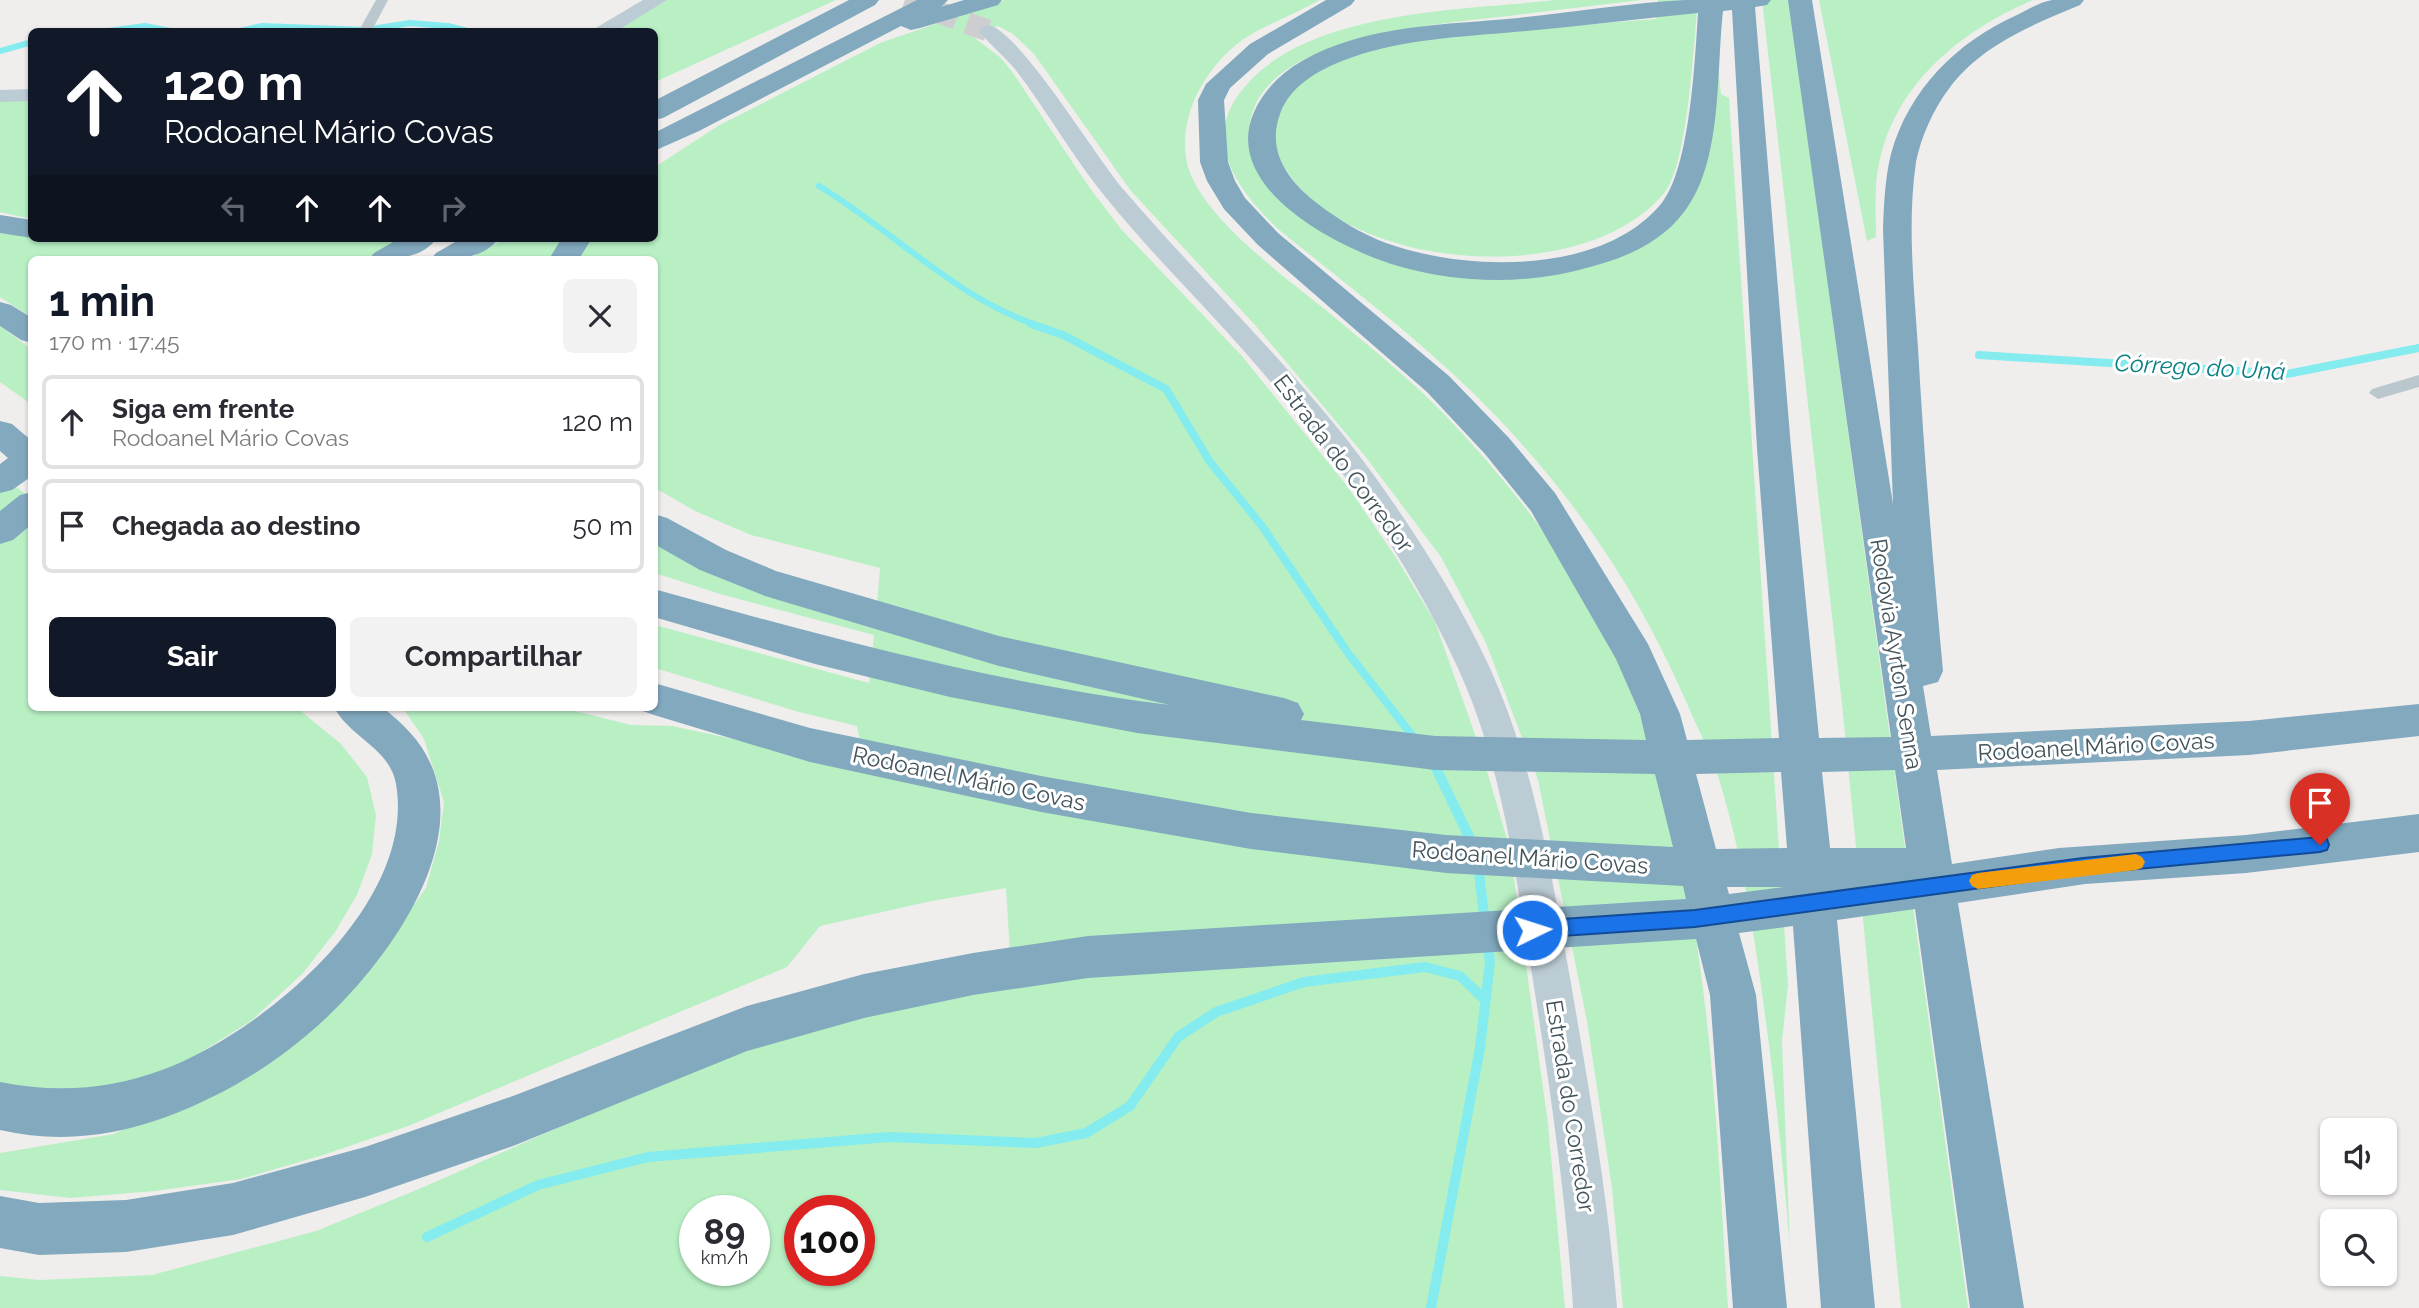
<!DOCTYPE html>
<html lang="pt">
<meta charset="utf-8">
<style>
:root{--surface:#fff;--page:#f2f2f3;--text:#2b2b33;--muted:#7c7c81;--line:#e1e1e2;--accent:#111827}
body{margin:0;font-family:Raleway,sans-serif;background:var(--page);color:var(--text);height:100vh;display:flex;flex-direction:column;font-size:26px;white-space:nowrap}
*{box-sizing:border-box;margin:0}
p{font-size:23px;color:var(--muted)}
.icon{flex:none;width:38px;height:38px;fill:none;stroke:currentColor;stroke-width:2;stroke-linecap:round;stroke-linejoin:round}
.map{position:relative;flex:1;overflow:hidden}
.side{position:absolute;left:28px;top:256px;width:630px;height:455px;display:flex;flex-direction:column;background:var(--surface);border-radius:10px;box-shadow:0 2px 5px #0004}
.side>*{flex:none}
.banner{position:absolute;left:28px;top:28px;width:630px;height:214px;border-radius:10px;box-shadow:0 2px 5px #0004;background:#111827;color:#fff;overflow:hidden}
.fabs{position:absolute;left:2320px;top:1118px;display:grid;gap:14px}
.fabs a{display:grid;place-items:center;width:77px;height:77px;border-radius:10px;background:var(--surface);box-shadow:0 2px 5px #0004;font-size:35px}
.speed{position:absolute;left:679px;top:1195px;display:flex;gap:14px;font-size:35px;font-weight:700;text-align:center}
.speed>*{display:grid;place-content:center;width:91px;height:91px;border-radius:50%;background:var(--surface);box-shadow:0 2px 5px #0004;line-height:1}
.speed small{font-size:18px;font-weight:400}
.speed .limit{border:10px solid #d22;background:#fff;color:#111}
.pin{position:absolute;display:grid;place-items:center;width:60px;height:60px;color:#fff;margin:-72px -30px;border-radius:50% 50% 50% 0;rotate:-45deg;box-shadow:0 0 7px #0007}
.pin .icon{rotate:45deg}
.me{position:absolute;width:77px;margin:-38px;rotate:86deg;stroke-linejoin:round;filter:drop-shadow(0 0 5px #0008)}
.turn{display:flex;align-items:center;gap:24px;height:147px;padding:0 21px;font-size:32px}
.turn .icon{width:91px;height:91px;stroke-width:2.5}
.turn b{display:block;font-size:49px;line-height:60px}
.lanes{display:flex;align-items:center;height:66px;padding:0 21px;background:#0003;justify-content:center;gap:35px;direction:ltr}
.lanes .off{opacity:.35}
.round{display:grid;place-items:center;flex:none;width:74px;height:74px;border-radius:10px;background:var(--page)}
.headline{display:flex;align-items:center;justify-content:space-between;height:119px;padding:0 21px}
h1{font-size:42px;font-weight:700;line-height:52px;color:var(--accent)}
.primary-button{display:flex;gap:14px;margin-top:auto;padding:14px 21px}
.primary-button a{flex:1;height:80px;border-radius:10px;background:var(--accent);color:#fff;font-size:28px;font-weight:700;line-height:80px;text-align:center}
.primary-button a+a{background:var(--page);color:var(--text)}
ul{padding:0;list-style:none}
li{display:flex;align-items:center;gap:21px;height:94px;margin:0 14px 10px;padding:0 7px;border:4px solid var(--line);border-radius:10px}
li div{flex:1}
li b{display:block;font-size:26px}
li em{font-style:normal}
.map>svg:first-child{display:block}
</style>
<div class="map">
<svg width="2419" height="1308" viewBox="0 0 2419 1308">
<rect width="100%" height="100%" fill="#f0eded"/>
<g fill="#b8f0c4" fill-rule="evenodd">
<polygon points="667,0 836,0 655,82 654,32 610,32"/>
<path d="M1005,0H1320C1300,11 1278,20 1257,31C1211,55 1174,115 1188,167C1203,217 1281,274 1322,307C1364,342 1407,376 1445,415C1502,475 1557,542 1595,615C1708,827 1713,1074 1728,1308H1623L1612,1188L1587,1021L1538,780L1486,643L1441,557L1365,456L1255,325L1131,191L1034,54L1013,34L998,26L971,35L1001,58L1013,73L1087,184L1121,229L1241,355L1348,487L1395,556L1435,622L1481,751L1510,849L1548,1124L1565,1308H0V1276L40,1280L152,1275L316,1231L419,1189L771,1034L1011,970L1006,888L927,902L820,926L787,967L408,1126L320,1156L241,1179L155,1191L70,1198L0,1190V1153L114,1134L239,1073L402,921L426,888L439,841L444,802L424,739L405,711L399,707H559L631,725L672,726L865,767L857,726L799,712L655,668V625L869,683L874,635L720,594L655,573V542L875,628L880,568L751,535L695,511L655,488L654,259H577L589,238H654L655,167L718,126L880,43ZM695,1211H754V1270H695ZM800,1211H859V1270H800Z"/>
<path d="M1556,0H1641C1594,6 1546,11 1499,17C1421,26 1206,41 1257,170L1380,251L1506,267L1604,251L1667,217L1717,58L1721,94L1729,98L1788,985L1782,1041L1790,1249C1783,1163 1774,1078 1762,993C1752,920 1740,846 1718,776C1711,755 1701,735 1692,715C1643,600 1583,507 1496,416C1430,347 1352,289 1278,229C1244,196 1204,149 1235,100C1293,9 1459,11 1556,0Z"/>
<path d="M1658,0H1698C1694,41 1688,163 1665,192C1589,286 1366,273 1294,181C1276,158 1267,142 1280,112C1283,106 1285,98 1289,93C1296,83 1317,69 1328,63C1372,43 1419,40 1466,35C1529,29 1593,24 1656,19Z"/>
<polygon points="1762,0 1789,0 1968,1308 1901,1308 1842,704"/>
<path d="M1819,0H2033C1953,34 1882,95 1876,188C1875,204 1876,221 1876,237L1867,241Z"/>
<polygon points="31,100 31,219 0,212 0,101"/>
<path d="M0,231C51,240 102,241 156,241C185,241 213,242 242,238H406L365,259H32L31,317L0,297Z"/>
<polygon points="506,238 563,238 550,259 469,259"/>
<polygon points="0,326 31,349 31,404 0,382"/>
<polygon points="0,475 31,498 32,707 296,707 341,744 367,777 376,815 372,854 357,895 335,932 303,973 251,1021 182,1064 122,1091 0,1109"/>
</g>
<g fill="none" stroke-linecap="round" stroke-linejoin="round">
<g stroke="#84ebef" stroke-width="6">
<polyline points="100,32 145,26 175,32"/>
<polyline points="236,32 262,26 365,30 410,23 448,26 471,32"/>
<polyline points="0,51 32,42"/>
<path d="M819,186C892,230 955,297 1036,325"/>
</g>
<g stroke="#84ebef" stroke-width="8">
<polyline points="1031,324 1063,335 1166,389 1210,462 1262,526 1348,653 1418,743"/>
<polyline points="1979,355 2287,374 2419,348"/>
</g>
<g stroke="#84ebef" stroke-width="10">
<polyline points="1433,762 1474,847"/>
<polyline points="1478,864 1485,923"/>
<polyline points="427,1237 538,1185 648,1157 889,1137 1036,1143 1086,1133 1130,1106 1178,1037 1216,1012 1304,982 1425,967 1460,976 1485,1000"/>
<polyline points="1431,1308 1480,1048 1490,962 1487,940"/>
</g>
<polyline stroke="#ceced0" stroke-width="22" stroke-dasharray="22 11" stroke-linecap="butt" points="905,0 989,31"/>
<g fill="#bac7cd" fill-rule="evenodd">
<polygon points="376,0 388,0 371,32 358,32"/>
<polygon points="2419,375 2419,387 2378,399 2369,393 2372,389"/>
</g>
<g fill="#bcccd5" fill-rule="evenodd">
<polygon points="643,0 667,0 615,32 589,32"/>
<path d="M989,25C1021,33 1097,159 1124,190C1212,293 1313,385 1390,498C1426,550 1461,606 1488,664C1534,763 1551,872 1570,978C1589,1088 1608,1197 1617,1308H1573C1566,1194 1549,1081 1531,968C1514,866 1501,759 1456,664C1403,550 1327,445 1244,351C1199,300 1150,252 1107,199C1073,158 1047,110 1014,68C1003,55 989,44 979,31L982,27Z"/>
<polygon points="32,89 32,101 0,102 0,90"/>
</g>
<g fill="#82a9be" fill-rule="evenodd">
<polygon points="849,0 879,0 875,5 663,118 654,120 654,101"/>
<polygon points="917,0 948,0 941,7 964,0 1002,0 998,5 920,28 911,30 901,26 699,131 654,151 654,133"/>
<path d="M1326,0H1355L1351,5L1268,54L1230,88L1224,100L1228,162L1235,181L1245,198L1278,233L1449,376L1509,438L1555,493L1648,644L1680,714L1687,740L1779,738L1757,448L1732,10L1723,11C1716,73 1723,162 1684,212C1662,242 1625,258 1590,267C1528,285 1460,284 1398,266C1340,249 1220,189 1254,112C1264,90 1281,73 1302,61C1366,24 1447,25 1518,18C1574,12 1630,3 1686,0C1714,0 1743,0 1771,0L1767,5L1755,7L1791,448L1819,738L1891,737L1788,0H1812L1893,504L1883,229C1884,204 1885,178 1891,154C1909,89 1957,42 2017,15C2027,10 2040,2 2052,0C2062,0 2074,0 2084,0L2080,5C2032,25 1979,46 1948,90C1933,110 1921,137 1916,162C1907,223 1914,287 1918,348C1924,456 1933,563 1943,671L1938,682L1923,686L1931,736L2249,721L2419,704V736L2249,755L1937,770L1952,864L2059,848L2246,835L2419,814V852L2246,873L2085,884L1958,903L2024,1308H1970L1915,909L1837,920L1875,1308H1821L1793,926L1739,933L1756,995L1787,1308H1733L1710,995L1696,939L1088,978L973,995L864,1018L747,1051L513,1146L365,1197L233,1235L126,1252L39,1255L0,1248V1196L39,1203L126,1200L233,1183L365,1147L513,1096L747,1006L864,974L973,953L1088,936L1686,899L1683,886L1446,873L1251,849L1041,812L810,762L654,715L640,710L638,707H654V683L810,728L1041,776L1251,813L1446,835L1673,847L1655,774L1435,770L1137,733L950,697L815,664L654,617V589C822,636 997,684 1170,705L999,666L765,596L700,570L654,544V514L667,518L726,550L776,571L999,636L1284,698L1298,703L1304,714L1301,720L1435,736L1646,740L1640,714L1616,659L1531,511L1485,454L1427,392L1258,245L1224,209L1207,181L1200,162L1198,100L1206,84L1250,44ZM1698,13C1695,60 1690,169 1661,204C1602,275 1466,272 1386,243C1362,234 1339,220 1318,204C1289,182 1266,152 1280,114C1291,83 1324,67 1353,57C1404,39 1460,37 1514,32C1575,27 1637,19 1698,13ZM1895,770L1906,848H1830L1822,772ZM1781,772L1787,848L1716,849L1696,774ZM1727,887H1784L1729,894Z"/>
<polygon points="0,215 32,220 32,238 0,233"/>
<path d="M400,238H437C421,260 393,259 369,259L374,253Z"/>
<path d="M462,238H499C483,260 455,259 431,259L436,253Z"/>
<polygon points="562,238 592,238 579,259 549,259"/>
<polygon points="0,302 11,305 32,318 32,343 21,340 0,326"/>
<polygon points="0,421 12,424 32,441 32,476 12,490 0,493 0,464 8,458 0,451"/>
<polygon points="32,492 32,524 13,540 0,544 0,511 20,495"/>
<path d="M334,707H382C405,725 424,744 434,772C466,863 372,981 307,1035C266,1070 217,1098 166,1117C111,1137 57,1143 0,1130V1082C55,1093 109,1090 162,1070C263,1033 417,904 396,784C390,748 349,737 334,707Z"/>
</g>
</g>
<polygon fill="#1a73e8" stroke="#114b97" stroke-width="2" points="2320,837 2327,839 2329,845 2327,850 2320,852 2083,874 1695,927 1532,938 1525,936 1522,930 1525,924 1532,921 1695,910 2083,858"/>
<polygon fill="#f59e0b" points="2136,854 2142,857 2145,862 2142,868 2136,870 1978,889 1972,886 1969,881 1972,875 1978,873"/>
<g text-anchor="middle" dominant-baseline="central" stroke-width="6" stroke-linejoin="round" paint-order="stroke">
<g font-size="23" fill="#44545b" stroke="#fff">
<text transform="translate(1344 463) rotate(53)">Estrada do Corredor</text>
<text transform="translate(1897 654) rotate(81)">Rodovia Ayrton Senna</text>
<text transform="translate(2096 746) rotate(-3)">Rodoanel Mário Covas</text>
<text transform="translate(969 778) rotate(12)">Rodoanel Mário Covas</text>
<text transform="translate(1530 857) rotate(4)">Rodoanel Mário Covas</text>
<text transform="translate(1571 1106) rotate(81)">Estrada do Corredor</text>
</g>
<g font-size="24" font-style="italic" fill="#0a8084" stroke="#fff">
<text transform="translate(2200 367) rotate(3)">Córrego do Uná</text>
</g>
</g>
</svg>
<div class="fabs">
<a><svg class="icon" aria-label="sound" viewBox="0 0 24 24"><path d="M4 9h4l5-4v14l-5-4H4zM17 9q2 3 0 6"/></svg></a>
<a><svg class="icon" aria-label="search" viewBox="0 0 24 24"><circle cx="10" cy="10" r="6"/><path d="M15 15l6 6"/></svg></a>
</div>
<div class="speed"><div>89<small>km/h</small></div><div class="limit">100</div></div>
<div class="pin" style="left:2320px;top:845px;background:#d93025"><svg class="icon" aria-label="arrive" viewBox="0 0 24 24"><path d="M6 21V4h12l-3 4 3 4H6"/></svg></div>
<svg class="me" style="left:1532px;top:930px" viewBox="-20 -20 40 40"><circle r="17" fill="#1a73e8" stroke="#fff" stroke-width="3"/><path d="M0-11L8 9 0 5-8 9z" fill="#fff"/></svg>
<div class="banner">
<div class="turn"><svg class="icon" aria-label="ahead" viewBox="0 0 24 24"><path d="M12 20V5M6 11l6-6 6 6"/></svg><div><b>120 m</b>Rodoanel Mário Covas</div></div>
<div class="lanes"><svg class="icon off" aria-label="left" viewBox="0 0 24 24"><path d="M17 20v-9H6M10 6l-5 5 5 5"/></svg><svg class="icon" aria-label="ahead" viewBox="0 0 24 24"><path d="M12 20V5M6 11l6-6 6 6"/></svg><svg class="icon" aria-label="ahead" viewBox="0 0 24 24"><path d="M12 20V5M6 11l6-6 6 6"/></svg><svg class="icon off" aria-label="right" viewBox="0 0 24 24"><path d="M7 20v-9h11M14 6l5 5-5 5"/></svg></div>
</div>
<section class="side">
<div class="headline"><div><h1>1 min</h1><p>170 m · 17:45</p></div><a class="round"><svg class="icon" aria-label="close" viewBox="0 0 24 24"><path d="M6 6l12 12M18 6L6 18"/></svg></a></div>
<ul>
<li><svg class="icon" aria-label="ahead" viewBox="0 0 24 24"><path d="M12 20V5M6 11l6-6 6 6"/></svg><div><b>Siga em frente</b><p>Rodoanel Mário Covas</p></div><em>120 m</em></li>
<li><svg class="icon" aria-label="arrive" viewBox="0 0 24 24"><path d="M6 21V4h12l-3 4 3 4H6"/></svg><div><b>Chegada ao destino</b></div><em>50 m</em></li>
</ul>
<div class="primary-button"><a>Sair</a><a>Compartilhar</a></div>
</section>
</div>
